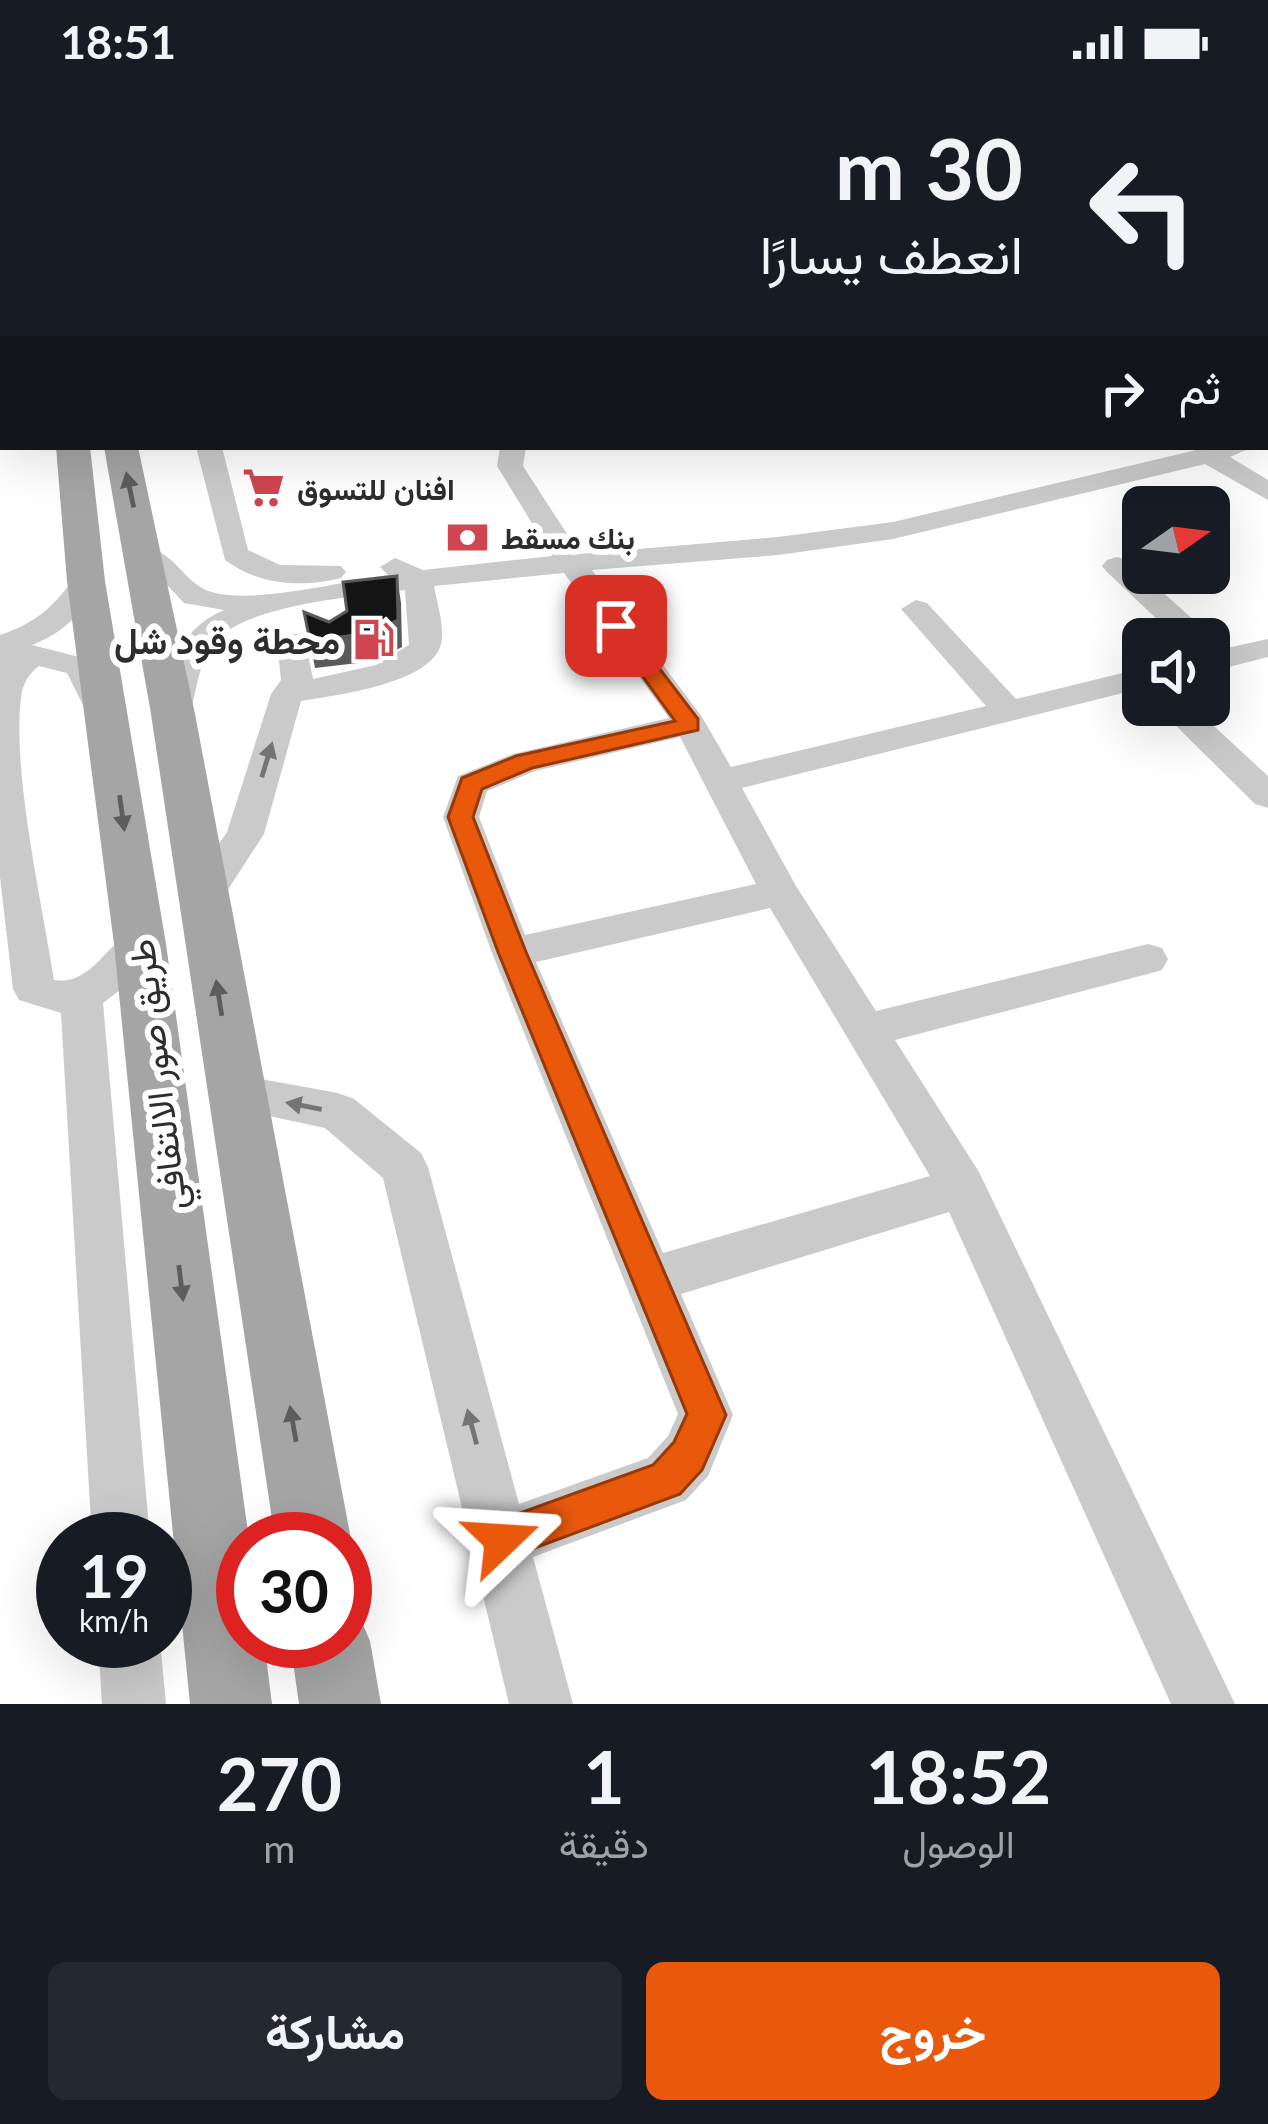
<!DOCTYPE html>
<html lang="ar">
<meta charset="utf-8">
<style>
:root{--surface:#171b24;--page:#242831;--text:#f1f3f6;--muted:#9ea1a6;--accent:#ea580c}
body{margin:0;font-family:Lato,Vazirmatn,sans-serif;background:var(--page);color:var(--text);direction:rtl;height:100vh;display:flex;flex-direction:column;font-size:45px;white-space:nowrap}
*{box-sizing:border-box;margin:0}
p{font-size:39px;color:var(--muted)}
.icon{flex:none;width:66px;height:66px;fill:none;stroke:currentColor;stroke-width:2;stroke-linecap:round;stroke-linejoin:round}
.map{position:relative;height:1620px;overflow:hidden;direction:ltr}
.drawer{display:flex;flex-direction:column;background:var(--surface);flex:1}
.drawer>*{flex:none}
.guide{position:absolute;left:0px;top:0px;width:1269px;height:366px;box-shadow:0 12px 48px #0002;direction:rtl;background:#171b24;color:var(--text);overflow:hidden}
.needle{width:78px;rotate:76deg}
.controls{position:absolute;left:1122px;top:402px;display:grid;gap:24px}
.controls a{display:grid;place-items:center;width:108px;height:108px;border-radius:18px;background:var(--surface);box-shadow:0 12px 48px #0002;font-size:60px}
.speed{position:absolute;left:36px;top:1428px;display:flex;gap:24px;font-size:60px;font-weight:700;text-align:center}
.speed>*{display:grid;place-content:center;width:156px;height:156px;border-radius:50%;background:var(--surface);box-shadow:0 12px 48px #0002;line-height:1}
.speed small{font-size:30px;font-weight:400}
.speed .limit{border:18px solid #d22;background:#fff;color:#111}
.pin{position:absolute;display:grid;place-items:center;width:102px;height:102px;color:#fff;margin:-51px;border-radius:24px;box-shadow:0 6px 18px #0006}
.me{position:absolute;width:132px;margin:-66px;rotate:70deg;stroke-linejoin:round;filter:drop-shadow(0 0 9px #0008)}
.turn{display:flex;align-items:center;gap:42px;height:252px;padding:0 48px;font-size:54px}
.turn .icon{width:156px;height:156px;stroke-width:2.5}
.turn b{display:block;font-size:84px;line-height:102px}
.then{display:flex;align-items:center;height:114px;padding:0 48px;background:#0003;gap:24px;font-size:45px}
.eta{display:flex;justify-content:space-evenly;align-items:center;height:204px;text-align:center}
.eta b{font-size:72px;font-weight:700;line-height:84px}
.primary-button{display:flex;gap:24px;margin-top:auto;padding:24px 48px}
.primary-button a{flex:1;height:138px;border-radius:18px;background:var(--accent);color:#fff;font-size:48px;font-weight:700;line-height:138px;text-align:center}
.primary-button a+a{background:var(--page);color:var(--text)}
.status{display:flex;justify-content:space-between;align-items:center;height:84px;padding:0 60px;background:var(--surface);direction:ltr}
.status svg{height:33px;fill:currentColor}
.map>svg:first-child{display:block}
</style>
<div class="status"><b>18:51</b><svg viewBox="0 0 49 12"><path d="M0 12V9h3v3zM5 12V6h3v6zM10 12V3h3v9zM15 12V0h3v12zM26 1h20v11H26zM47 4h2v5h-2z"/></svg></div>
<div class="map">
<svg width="1268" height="1620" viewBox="0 0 1268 1620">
<rect width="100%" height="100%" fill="#fff"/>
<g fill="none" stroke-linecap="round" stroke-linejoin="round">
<g fill="#cacaca" fill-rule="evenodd">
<polygon points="375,0 387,0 389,3 374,3"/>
<polygon points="717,0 732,0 734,3 719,3"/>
<rect x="1266" y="91" width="2" height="10"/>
<rect x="1266" y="158" width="2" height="12"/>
<polygon points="0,187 3,188 3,222 0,222"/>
<polygon points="3,276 3,290 0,291 0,277"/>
<rect x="1266" y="282" width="2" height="15"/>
<polygon points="1268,347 1268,363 1264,363"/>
<path d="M196,363H222L248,466L280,481L341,482L346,488L341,494C302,504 258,501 225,476Z"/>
<path d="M500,363H526L523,382L580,470L778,453L893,438L1209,363H1252L1230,373L1268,396V416L1205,380L893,455L778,471L592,486L702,633L731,683L986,622L901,525L916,516L927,519L1016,615L1143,584V604L742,704L796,802L876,927L1148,860L1162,864L1168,875L1162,886L1148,890L895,956L979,1088L1235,1620H1171L949,1128L681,1210L733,1331L708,1392L686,1416L533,1473L573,1620H509L383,1094L325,1044L218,1021L212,1008L218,995L234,990L338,1009L354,1015L421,1069L428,1083L519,1420L648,1374L668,1352L678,1330L492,869L443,733L458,692L513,670L669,634L564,489L434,502C437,519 445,543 441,560C431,600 336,611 301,617L264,750L216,824L202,828L188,824L182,814L227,748L271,610L281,596L277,557L282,550H304L313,595L376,581L409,561L405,506C357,513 234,520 209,566C198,585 196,609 190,630L185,637H161L156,630C170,586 177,546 224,526L184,519L154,487L130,471L144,462C176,470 180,492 204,505C241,524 344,497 388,491L380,483L395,474L423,486L552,472L497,382ZM680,653L756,800L525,851L479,733L487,707L535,687ZM770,824L930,1092L663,1169L536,878Z"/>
<polygon points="1117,473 1127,476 1207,548 1212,555 1209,559 1209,555 1178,555 1107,488 1102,482 1107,476"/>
<path d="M86,488L101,497C84,528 65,548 32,561L91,576L119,628L114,635H90L67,589L39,582C29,589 22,601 21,614C12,689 42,818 54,896C100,904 111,836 154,849L160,860L134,895L103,919L150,1455H92L61,929L19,916L13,905L0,793V551C36,539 55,522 76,491Z"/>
<polygon points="1268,555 1268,573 1209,588 1209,568"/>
<polygon points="1155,621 1191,621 1268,692 1268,724 1255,720"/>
<polygon points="98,1557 160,1557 166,1620 102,1620"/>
</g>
<g fill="#a5a5a5" fill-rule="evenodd">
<polygon points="144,0 181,0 142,3"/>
<polygon points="1148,0 1189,0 1191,3 1150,3"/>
<rect x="1266" y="8" width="2" height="12"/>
<polygon points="0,18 3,19 3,33 0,32"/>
<polygon points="0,65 3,66 3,83 0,82"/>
<polygon points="56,363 90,363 105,497 166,860 249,1455 243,1455 243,1557 264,1557 272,1620 190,1620 114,860 67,497"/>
<polygon points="104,363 138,363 195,630 351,1455 345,1470 345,1455 275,1455 151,630"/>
<polygon points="345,1523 358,1529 370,1557 381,1620 299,1620 290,1557 345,1557"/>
</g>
</g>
<polygon fill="#5a5a5a" points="397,492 401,519 402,563 375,577 315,584 310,557"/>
<polygon fill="#141414" stroke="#5a5a5a" stroke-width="3" points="397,492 398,536 370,549 310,557 304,528 329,538 347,527 343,498"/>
<defs><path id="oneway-solid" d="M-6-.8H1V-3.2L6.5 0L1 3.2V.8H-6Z" transform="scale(3)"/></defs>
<g fill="#5d5d5d">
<use href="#oneway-solid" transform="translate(130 406) rotate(-102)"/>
<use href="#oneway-solid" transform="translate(122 729) rotate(82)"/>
<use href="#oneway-solid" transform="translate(219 914) rotate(-99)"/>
<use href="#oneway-solid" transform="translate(181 1199) rotate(83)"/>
<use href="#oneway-solid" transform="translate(293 1340) rotate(-100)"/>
</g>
<g fill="#747474">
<use href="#oneway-solid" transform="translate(267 676) rotate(-73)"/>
<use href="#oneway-solid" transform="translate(304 1022) rotate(-169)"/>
<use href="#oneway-solid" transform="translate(472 1343) rotate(-105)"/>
</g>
<polygon fill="#ea580c" stroke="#983908" stroke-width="3" points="616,536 624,538 698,635 698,646 532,684 482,705 473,733 526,868 726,1331 702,1386 680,1410 502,1476 487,1470 481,1456 487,1441 653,1381 674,1358 687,1330 498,868 448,733 462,694 516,672 675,637 606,542"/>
<defs>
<symbol id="supermarket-bare" viewBox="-9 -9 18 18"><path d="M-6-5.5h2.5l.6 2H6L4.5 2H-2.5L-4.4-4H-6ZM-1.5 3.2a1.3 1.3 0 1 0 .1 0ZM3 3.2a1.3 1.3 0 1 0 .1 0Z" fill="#cf4550" stroke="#fff" stroke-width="2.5" paint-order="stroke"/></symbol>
<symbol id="bank-bare" viewBox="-9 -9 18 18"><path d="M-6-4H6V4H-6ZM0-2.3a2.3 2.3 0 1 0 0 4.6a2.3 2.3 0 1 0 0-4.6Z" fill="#cf4550" stroke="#fff" stroke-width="2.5" paint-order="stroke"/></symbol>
<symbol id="fuel-bare" viewBox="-9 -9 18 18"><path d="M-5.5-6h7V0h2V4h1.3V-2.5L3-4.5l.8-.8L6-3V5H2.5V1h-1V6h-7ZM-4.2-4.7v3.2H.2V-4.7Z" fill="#cf4550" stroke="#fff" stroke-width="2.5" paint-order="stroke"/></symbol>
</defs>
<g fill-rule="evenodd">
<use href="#supermarket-bare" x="234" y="374" width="59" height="59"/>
<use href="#bank-bare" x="438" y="424" width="59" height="59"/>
<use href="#fuel-bare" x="344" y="526" width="59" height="59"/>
</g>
<g text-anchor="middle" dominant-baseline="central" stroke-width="12" stroke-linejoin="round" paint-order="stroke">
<g font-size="30" font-weight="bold" fill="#2d2d2d" stroke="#fff" text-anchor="start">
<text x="297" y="404">افنان للتسوق</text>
<text x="501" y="453">بنك مسقط</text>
</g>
<g font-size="36" font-weight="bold" fill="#2d2d2d" stroke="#fff" text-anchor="end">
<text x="340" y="556">محطة وقود شل</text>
</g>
<g font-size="36" fill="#2d2d2d" stroke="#fff">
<text transform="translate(156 991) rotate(-97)">طريق صور الالتفافي</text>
</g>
</g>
</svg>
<div class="controls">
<a><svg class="needle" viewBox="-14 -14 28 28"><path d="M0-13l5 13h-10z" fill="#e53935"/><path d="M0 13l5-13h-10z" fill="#9ea1a6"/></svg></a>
<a><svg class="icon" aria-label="sound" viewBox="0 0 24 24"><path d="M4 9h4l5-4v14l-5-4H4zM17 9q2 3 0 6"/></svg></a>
</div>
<div class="speed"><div>19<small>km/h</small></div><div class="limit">30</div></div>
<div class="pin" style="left:616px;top:542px;background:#d93025"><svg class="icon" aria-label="arrive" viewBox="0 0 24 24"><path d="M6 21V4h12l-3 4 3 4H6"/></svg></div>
<svg class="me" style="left:502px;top:1456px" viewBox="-20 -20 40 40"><path d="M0-17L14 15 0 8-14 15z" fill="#ea580c" stroke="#fff" stroke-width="4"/></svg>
<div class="guide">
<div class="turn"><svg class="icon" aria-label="left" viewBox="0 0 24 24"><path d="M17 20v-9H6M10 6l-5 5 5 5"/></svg><div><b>30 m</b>انعطف يسارًا</div></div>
<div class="then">ثم<svg class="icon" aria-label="right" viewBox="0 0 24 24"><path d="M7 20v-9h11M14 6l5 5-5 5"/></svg></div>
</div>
</div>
<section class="drawer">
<div class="eta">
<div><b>18:52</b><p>الوصول</p></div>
<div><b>1</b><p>دقيقة</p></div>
<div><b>270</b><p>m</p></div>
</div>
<div class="primary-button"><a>خروج</a><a>مشاركة</a></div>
</section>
